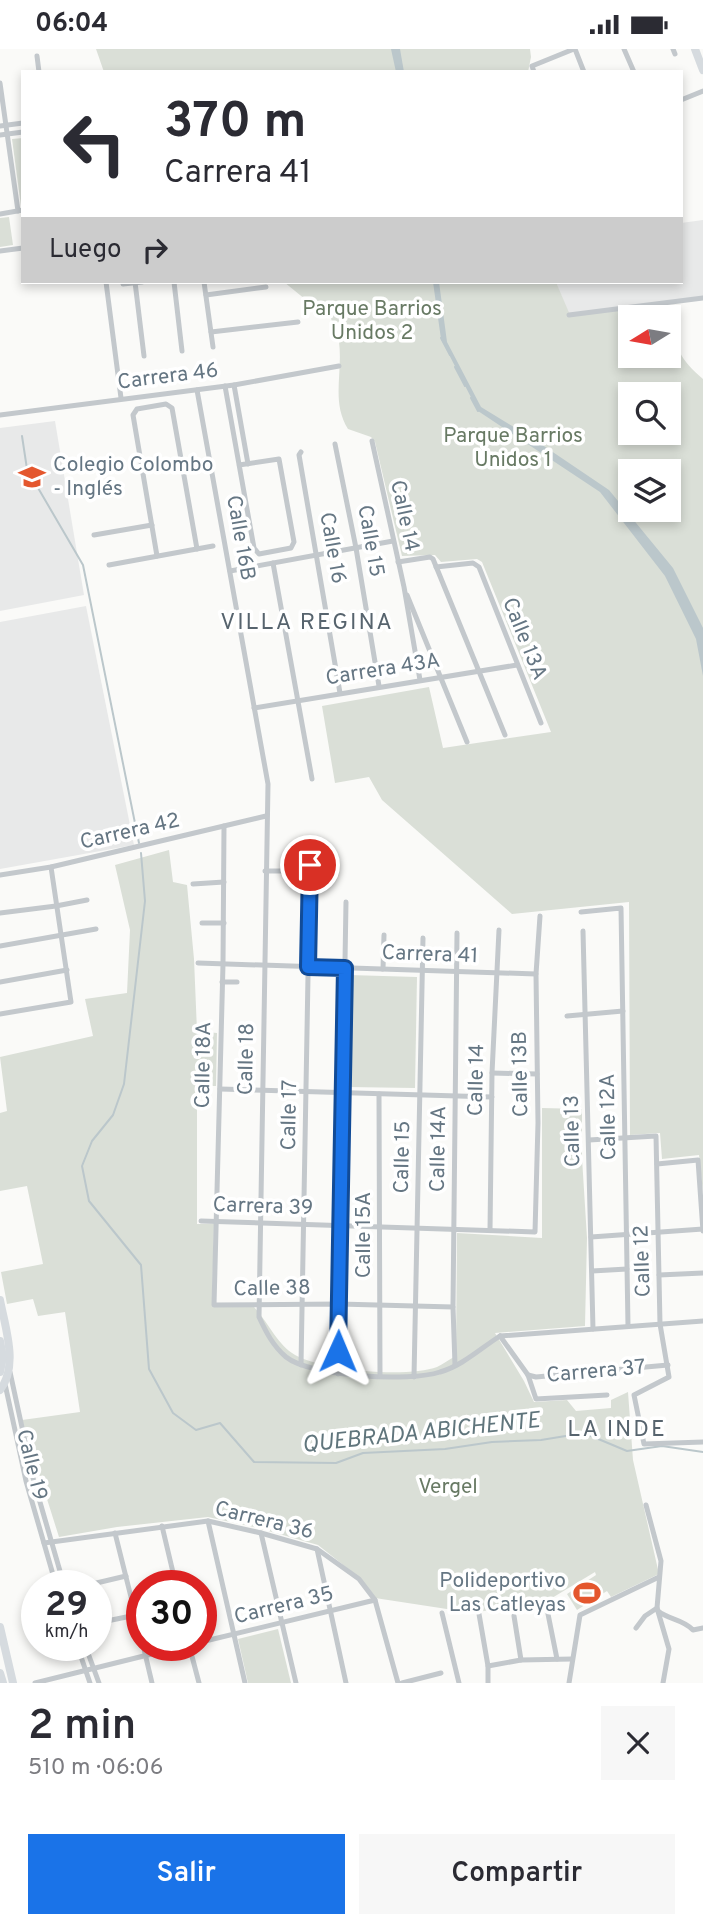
<!DOCTYPE html>
<html lang="es">
<meta charset="utf-8">
<style>
:root{--surface:#fff;--page:#f7f7f7;--text:#2b2b33;--muted:#7c7c81;--accent:#1a73e8}
body{margin:0;font-family:Overpass,sans-serif;background:var(--page);color:var(--text);height:100vh;display:flex;flex-direction:column;font-size:26px;white-space:nowrap}
*{box-sizing:border-box;margin:0}
p{font-size:23px;color:var(--muted)}
.icon{flex:none;width:38px;height:38px;fill:none;stroke:currentColor;stroke-width:2;stroke-linecap:round;stroke-linejoin:round}
.map{position:relative;height:1634px;overflow:hidden}
.drawer{display:flex;flex-direction:column;background:var(--surface);flex:1}
.drawer>*{flex:none}
.top-card{position:absolute;left:21px;top:21px;width:662px;height:214px;border-radius:0px;box-shadow:0 4px 10px #0003;background:#fff;color:var(--text);overflow:hidden}
.needle{width:46px;rotate:259deg}
.tools{position:absolute;left:618px;top:256px;display:grid;gap:14px}
.tools a{display:grid;place-items:center;width:63px;height:63px;border-radius:0px;background:var(--surface);box-shadow:0 4px 10px #0003;font-size:35px}
.speed{position:absolute;left:21px;top:1521px;display:flex;gap:14px;font-size:35px;font-weight:700;text-align:center}
.speed>*{display:grid;place-content:center;width:91px;height:91px;border-radius:50%;background:var(--surface);box-shadow:0 4px 10px #0003;line-height:1}
.speed small{font-size:18px;font-weight:400}
.speed .limit{border:10px solid #d22;background:#fff;color:#111}
.pin{position:absolute;display:grid;place-items:center;width:60px;height:60px;color:#fff;margin:-30px;border:4px solid #fff;border-radius:50%;box-shadow:0 2px 7px #0007}
.me{position:absolute;width:77px;margin:-38px;rotate:1deg;stroke-linejoin:round;filter:drop-shadow(0 0 5px #0008)}
.turn{display:flex;align-items:center;gap:24px;height:147px;padding:0 28px;font-size:32px}
.turn .icon{width:91px;height:91px;stroke-width:2.5}
.turn b{display:block;font-size:49px;line-height:60px}
.then{display:flex;align-items:center;height:66px;padding:0 28px;background:#0003;gap:14px;font-size:26px}
.round{display:grid;place-items:center;flex:none;width:74px;height:74px;border-radius:0px;background:var(--page)}
.summary{display:flex;align-items:center;justify-content:space-between;height:119px;padding:0 28px}
h1{font-size:42px;font-weight:600;line-height:52px}
.action{display:flex;gap:14px;margin-top:auto;padding:14px 28px}
.action a{flex:1;height:80px;border-radius:0px;background:var(--accent);color:#fff;font-size:28px;font-weight:600;line-height:80px;text-align:center}
.action a+a{background:var(--page);color:var(--text)}
.status{display:flex;justify-content:space-between;align-items:center;height:49px;padding:0 35px;background:var(--surface);direction:ltr}
.status svg{height:19px;fill:currentColor}
.map>svg:first-child{display:block}
</style>
<div class="status"><b>06:04</b><svg viewBox="0 0 49 12"><path d="M0 12V9h3v3zM5 12V6h3v6zM10 12V3h3v9zM15 12V0h3v12zM26 1h20v11H26zM47 4h2v5h-2z"/></svg></div>
<div class="map">
<svg width="703" height="1634" viewBox="0 0 703 1634">
<rect width="100%" height="100%" fill="#fafaf8"/>
<g fill="#e8e9e9">
<polygon points="703,171 703,247 569,266 556,233 681,233 681,174"/>
<polygon points="55,372 84,546 0,562 0,379"/>
<polygon points="86,557 134,796 0,820 0,573"/>
</g>
<g fill="#dadfd7" fill-rule="evenodd">
<polygon points="96,0 530,0 531,8 528,23 104,23"/>
<polygon points="23,89 23,157 21,157 12,90"/>
<polygon points="9,168 13,196 0,198 0,169"/>
<path d="M284,233H556L570,266L674,256C670,289 677,309 703,330V1144L699,1106L662,1110L660,1084L630,1086L629,853L512,865L382,751L369,728L335,734L322,657L429,638L443,699L551,683L482,513L477,510L441,513L435,506L402,507L375,393L371,388L348,380C331,353 343,324 339,293C337,284 333,275 330,267L311,255ZM630,268H668V306H630ZM630,345H668V383H630ZM630,422H668V460H630Z"/>
<path d="M169,801L173,833L187,836L194,910L197,982L217,984L216,1037H197V1175H214L212,1257L254,1258C267,1272 277,1294 292,1304C317,1322 408,1329 437,1318C443,1315 450,1310 456,1307L457,1184L542,1189V1059L582,1060V1109L587,1189L585,1277L495,1284L524,1332L534,1353L567,1351L576,1362L611,1359V1351L628,1343L633,1411L659,1525L611,1548L607,1542L577,1561L567,1545L596,1526L595,1523L542,1555L519,1562L517,1556L473,1564L375,1549L361,1530L318,1496L258,1479L208,1468L117,1478L59,1488L22,1371L80,1363L65,1263L38,1267L33,1250L7,1255L1,1223L43,1215L27,1137L0,1142V1064L7,1062L0,1008L93,987L85,950L127,944L130,881L115,816Z"/>
<polygon points="349,926 417,928 415,1039 347,1038"/>
<polygon points="278,1580 291,1634 248,1634 238,1590"/>
</g>
<g fill="#bbc7cb">
<polygon points="391,0 400,0 404,23 396,23"/>
<polygon points="433,233 439,233 447,293 481,358 532,389 609,441 673,519 703,579 703,627 696,590 665,527 600,443 478,362 441,290"/>
</g>
<g fill="none" stroke-linecap="round" stroke-linejoin="round">
<g stroke="#bbc7cb" stroke-width="2">
<polyline points="441,289 450,306"/>
<polyline points="455,318 465,337"/>
<polyline points="471,349 478,362"/>
<polyline points="22,387 27,420 83,516 139,794"/>
<polyline points="141,804 145,852 124,1035 113,1066 92,1092 82,1117 89,1152 141,1216 149,1320 173,1364 196,1381 220,1374 254,1413 336,1414 363,1404 445,1400 492,1393 541,1391 584,1384 627,1402 662,1397 703,1403"/>
</g>
<g stroke="#c3c8cc" stroke-width="5">
<polyline points="575,0 584,23"/>
<polyline points="624,0 634,23"/>
<polyline points="673,0 675,5"/>
<polyline points="37,7 39,23"/>
<polyline points="534,23 532,17 574,0"/>
<polyline points="0,34 18,162"/>
<polyline points="681,51 703,42"/>
<polyline points="0,77 23,74"/>
<polyline points="0,86 23,83"/>
<polyline points="0,165 23,161"/>
<polyline points="0,202 23,199"/>
<polyline points="106,233 121,349"/>
<polyline points="135,233 144,307"/>
<polyline points="174,233 182,302"/>
<polyline points="204,233 213,298"/>
<polyline points="123,235 142,233"/>
<polyline points="206,246 266,238"/>
<polyline points="569,266 703,249"/>
<polyline points="211,283 298,273"/>
<polyline points="234,336 248,415"/>
<polyline points="225,337 254,499 259,505 291,499 294,493 279,410 239,416"/>
<path d="M197,341L268,735L259,1268C266,1283 273,1297 286,1308C311,1328 410,1333 440,1323C462,1317 481,1299 500,1287"/>
<polyline points="0,366 234,336 339,317"/>
<polyline points="372,392 404,538 420,631"/>
<polyline points="335,395 356,499 379,637"/>
<polyline points="301,403 299,406 340,644"/>
<polyline points="94,486 152,476"/>
<polyline points="157,507 133,366 137,360 166,355 172,359 197,500"/>
<polyline points="398,513 430,508 433,510 505,686"/>
<polyline points="273,514 312,730"/>
<polyline points="109,516 213,497"/>
<polyline points="436,518 473,514 479,518 541,674"/>
<polyline points="230,522 393,492"/>
<polyline points="407,546 467,693"/>
<polyline points="254,659 517,616"/>
<polyline points="224,777 223,915 214,1256 339,1255 453,1258"/>
<polyline points="265,822 310,822"/>
<polyline points="0,826 51,818 266,767"/>
<polyline points="193,835 224,833"/>
<polyline points="581,863 621,859 628,1277"/>
<polyline points="0,864 56,857 87,851"/>
<polyline points="202,874 224,874"/>
<polyline points="583,882 593,1280"/>
<polyline points="0,897 96,880"/>
<polyline points="198,914 536,925"/>
<polyline points="383,920 384,886"/>
<polyline points="0,933 67,921"/>
<polyline points="222,933 237,933"/>
<polyline points="0,965 71,953 51,818"/>
<polyline points="567,967 623,962"/>
<polyline points="492,1024 537,1025"/>
<polyline points="220,1040 492,1048"/>
<polyline points="379,1045 380,1326"/>
<polyline points="589,1091 656,1087 660,1275 669,1328 634,1346 644,1395 703,1393"/>
<polyline points="657,1115 698,1111 703,1182"/>
<polyline points="201,1172 535,1183 538,1074 536,925 540,867"/>
<polyline points="490,1181 492,1024 499,881"/>
<polyline points="591,1188 703,1180"/>
<polyline points="592,1222 627,1220"/>
<polyline points="659,1226 703,1224"/>
<polyline points="500,1287 703,1272"/>
<polyline points="500,1287 528,1326 536,1350 607,1346"/>
<polyline points="301,1316 310,816"/>
<polyline points="455,1316 453,1258 457,884"/>
<polyline points="10,1323 33,1429 64,1536"/>
<polyline points="338,1325 346,853"/>
<polyline points="528,1326 536,1328 668,1316"/>
<polyline points="414,1328 423,889"/>
<polyline points="5,1335 26,1432 56,1536"/>
<polyline points="646,1456 661,1512 657,1559 669,1600 663,1634"/>
<polyline points="208,1472 245,1634"/>
<polyline points="162,1477 176,1536"/>
<polyline points="115,1484 142,1592"/>
<polyline points="261,1484 296,1634"/>
<polyline points="44,1494 208,1472 261,1484 317,1500 359,1530 375,1551 398,1634"/>
<polyline points="317,1500 346,1634"/>
<polyline points="88,1536 126,1527"/>
<path d="M658,1562C669,1571 683,1570 693,1581L703,1579"/>
<polyline points="442,1564 459,1634"/>
<polyline points="479,1565 488,1617 488,1634"/>
<polyline points="548,1565 557,1610"/>
<polyline points="514,1567 521,1611"/>
<polyline points="102,1573 136,1566"/>
<polyline points="636,1579 645,1567 657,1559"/>
<polyline points="201,1593 375,1551"/>
<polyline points="77,1596 90,1634"/>
<polyline points="85,1596 99,1634"/>
<polyline points="143,1596 152,1634"/>
<polyline points="189,1596 199,1634"/>
<polyline points="488,1617 521,1611 572,1610"/>
<polyline points="35,1634 188,1596"/>
<polyline points="402,1634 441,1624"/>
<polyline points="569,1634 580,1566 659,1528"/>
</g>
<g stroke="#d6dbdf" stroke-width="8">
<polyline points="695,0 703,21"/>
<path d="M0,1251C5,1278 19,1317 0,1341"/>
<polyline points="0,1292 3,1308 0,1323"/>
<polyline points="0,1578 13,1634"/>
<polyline points="0,1624 3,1634"/>
</g>
</g>
<g fill="none" stroke-linecap="round" stroke-linejoin="round">
<defs>
<polyline id="route" points="310,816 308,918 345,919 338,1302"/>
</defs>
<use href="#route" stroke="#114b97" stroke-width="18"/>
<use href="#route" stroke="#1a73e8" stroke-width="12"/>
</g>
<defs>
<symbol id="university-bare" viewBox="-9 -9 18 18"><path d="M0-5L7-2L0 1L-7-2ZM-4 1L0 2.5L4 1V4Q0 6-4 4Z" fill="#e4572e" stroke="#fff" stroke-width="2.5" paint-order="stroke"/></symbol>
<symbol id="stadium-bare" viewBox="-9 -9 18 18"><path d="M0-5a6.5 5 0 1 0 0 10a6.5 5 0 1 0 0-10ZM-3.5-1.8h7v3.6h-7Z" fill="#e4572e" stroke="#fff" stroke-width="2.5" paint-order="stroke"/></symbol>
</defs>
<g fill-rule="evenodd">
<use href="#university-bare" x="13" y="409" width="38" height="38"/>
<use href="#stadium-bare" x="568" y="1525" width="38" height="38"/>
</g>
<g text-anchor="middle" dominant-baseline="central" stroke-width="7" stroke-linejoin="round" paint-order="stroke">
<g font-size="21" fill="#687a64" stroke="#fff">
<text x="372" y="260">Parque Barrios<tspan x="372" dy="24">Unidos 2</tspan></text>
<text x="513" y="387">Parque Barrios<tspan x="513" dy="24">Unidos 1</tspan></text>
<text x="448" y="1438">Vergel</text>
</g>
<g font-size="21" fill="#657683" stroke="#fff">
<text transform="translate(168 328) rotate(-7)">Carrera 46</text>
<text transform="translate(404 467) rotate(78)">Calle 14</text>
<text transform="translate(240 489) rotate(80)">Calle 16B</text>
<text transform="translate(370 492) rotate(80)">Calle 15</text>
<text transform="translate(332 499) rotate(80)">Calle 16</text>
<text transform="translate(524 590) rotate(68)">Calle 13A</text>
<text transform="translate(383 621) rotate(-9)">Carrera 43A</text>
<text transform="translate(130 783) rotate(-13)">Carrera 42</text>
<text transform="translate(430 906) rotate(2)">Carrera 41</text>
<text transform="translate(247 1010) rotate(-89)">Calle 18</text>
<text transform="translate(204 1016) rotate(-89)">Calle 18A</text>
<text transform="translate(521 1025) rotate(-91)">Calle 13B</text>
<text transform="translate(477 1031) rotate(-89)">Calle 14</text>
<text transform="translate(290 1066) rotate(-89)">Calle 17</text>
<text transform="translate(609 1068) rotate(-91)">Calle 12A</text>
<text transform="translate(573 1082) rotate(-91)">Calle 13</text>
<text transform="translate(439 1100) rotate(-89)">Calle 14A</text>
<text transform="translate(403 1108) rotate(-89)">Calle 15</text>
<text transform="translate(263 1158) rotate(2)">Carrera 39</text>
<text transform="translate(364 1186) rotate(-90)">Calle 15A</text>
<text transform="translate(643 1212) rotate(-92)">Calle 12</text>
<text transform="translate(272 1240) rotate(-1)">Calle 38</text>
<text transform="translate(596 1323) rotate(-5)">Carrera 37</text>
<text transform="translate(31 1416) rotate(76)">Calle 19</text>
<text transform="translate(264 1472) rotate(14)">Carrera 36</text>
<text transform="translate(284 1557) rotate(-14)">Carrera 35</text>
</g>
<g font-size="21" fill="#657683" stroke="#fff" text-anchor="start">
<text x="53" y="416">Colegio Colombo<tspan x="53" dy="24">- Inglés</tspan></text>
<text x="566" y="1532" text-anchor="end">Polideportivo<tspan x="566" dy="24">Las Catleyas</tspan></text>
</g>
<g font-size="23" letter-spacing="2" fill="#57646e" stroke="#fff">
<text x="307" y="574">VILLA REGINA</text>
<text x="617" y="1381">LA INDE</text>
</g>
<g font-size="23" font-style="italic" fill="#60757c" stroke="#fff">
<text transform="translate(421 1385) rotate(-6)">QUEBRADA ABICHENTE</text>
</g>
</g>
</svg>
<div class="tools">
<a><svg class="needle" viewBox="-14 -14 28 28"><path d="M0-13l5 13h-10z" fill="#e53935"/><path d="M0 13l5-13h-10z" fill="#7c7c81"/></svg></a>
<a><svg class="icon" aria-label="search" viewBox="0 0 24 24"><circle cx="10" cy="10" r="6"/><path d="M15 15l6 6"/></svg></a>
<a><svg class="icon" aria-label="layers" viewBox="0 0 24 24"><path d="M12 4l9 5-9 5-9-5zM3 14l9 5 9-5"/></svg></a>
</div>
<div class="speed"><div>29<small>km/h</small></div><div class="limit">30</div></div>
<div class="pin" style="left:310px;top:816px;background:#d93025"><svg class="icon" aria-label="arrive" viewBox="0 0 24 24"><path d="M6 21V4h12l-3 4 3 4H6"/></svg></div>
<svg class="me" style="left:338px;top:1302px" viewBox="-20 -20 40 40"><path d="M0-17L14 15 0 8-14 15z" fill="#1a73e8" stroke="#fff" stroke-width="4"/></svg>
<div class="top-card">
<div class="turn"><svg class="icon" aria-label="left" viewBox="0 0 24 24"><path d="M17 20v-9H6M10 6l-5 5 5 5"/></svg><div><b>370 m</b>Carrera 41</div></div>
<div class="then">Luego<svg class="icon" aria-label="right" viewBox="0 0 24 24"><path d="M7 20v-9h11M14 6l5 5-5 5"/></svg></div>
</div>
</div>
<section class="drawer">
<div class="summary"><div><h1>2 min</h1><p>510 m · 06:06</p></div><a class="round"><svg class="icon" aria-label="close" viewBox="0 0 24 24"><path d="M6 6l12 12M18 6L6 18"/></svg></a></div>
<div class="action"><a>Salir</a><a>Compartir</a></div>
</section>
